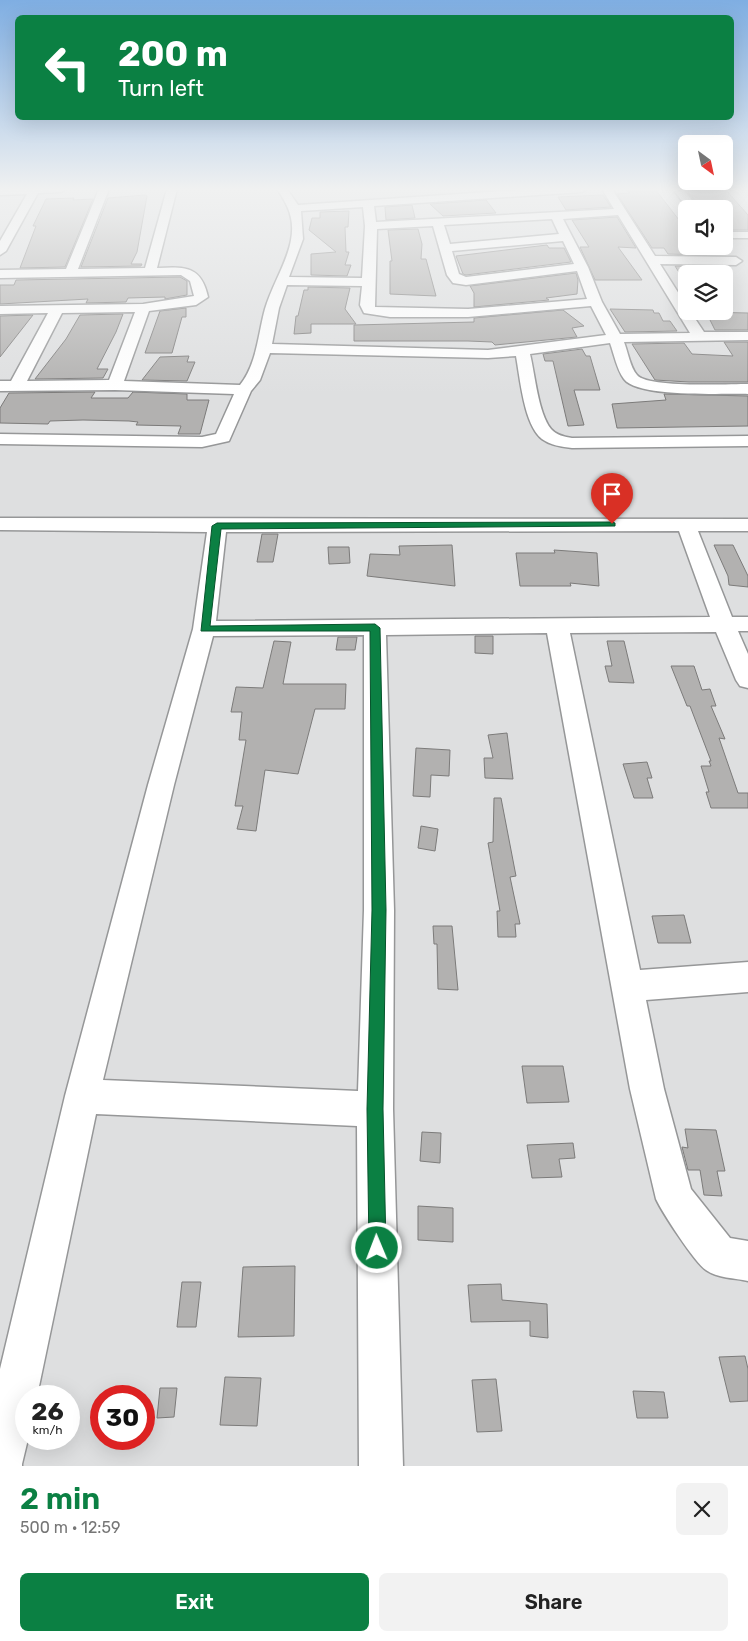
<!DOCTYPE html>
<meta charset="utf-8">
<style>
:root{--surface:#fff;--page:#f2f2f2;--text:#222;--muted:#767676;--accent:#0b8043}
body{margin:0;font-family:Rubik,sans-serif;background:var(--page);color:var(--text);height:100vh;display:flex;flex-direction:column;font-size:19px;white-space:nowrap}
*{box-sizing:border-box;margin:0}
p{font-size:16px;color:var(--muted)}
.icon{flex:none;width:28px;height:28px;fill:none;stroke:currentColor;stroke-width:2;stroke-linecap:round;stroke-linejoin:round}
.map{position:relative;height:1466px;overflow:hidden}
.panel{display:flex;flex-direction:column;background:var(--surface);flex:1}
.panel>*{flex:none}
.guide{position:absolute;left:15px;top:15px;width:719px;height:105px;border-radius:8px;box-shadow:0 5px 20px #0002;background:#0b8043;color:#fff;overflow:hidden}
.needle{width:32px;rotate:147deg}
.fabs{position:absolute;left:678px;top:135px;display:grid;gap:10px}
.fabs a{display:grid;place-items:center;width:55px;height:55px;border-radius:8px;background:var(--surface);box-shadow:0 5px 20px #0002;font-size:25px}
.speed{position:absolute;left:15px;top:1385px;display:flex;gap:10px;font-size:25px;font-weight:700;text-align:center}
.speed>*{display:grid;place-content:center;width:65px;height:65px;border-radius:50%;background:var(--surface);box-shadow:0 5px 20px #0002;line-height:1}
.speed small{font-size:12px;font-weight:400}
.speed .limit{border:8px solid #d22;background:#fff;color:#111}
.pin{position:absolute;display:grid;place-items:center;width:42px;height:42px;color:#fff;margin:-51px -21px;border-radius:50% 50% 50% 0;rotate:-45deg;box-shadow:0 0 5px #0007}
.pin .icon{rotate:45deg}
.me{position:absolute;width:55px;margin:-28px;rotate:359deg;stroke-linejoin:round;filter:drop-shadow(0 0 4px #0008)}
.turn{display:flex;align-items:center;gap:18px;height:105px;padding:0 20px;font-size:22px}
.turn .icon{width:65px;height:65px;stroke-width:2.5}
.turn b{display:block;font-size:35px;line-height:42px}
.round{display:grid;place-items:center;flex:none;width:52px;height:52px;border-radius:8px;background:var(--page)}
.summary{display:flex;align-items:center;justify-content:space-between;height:85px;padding:0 20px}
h1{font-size:30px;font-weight:600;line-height:38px;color:var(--accent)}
.button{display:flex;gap:10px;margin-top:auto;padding:10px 20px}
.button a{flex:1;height:58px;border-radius:8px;background:var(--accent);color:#fff;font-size:20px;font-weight:600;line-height:58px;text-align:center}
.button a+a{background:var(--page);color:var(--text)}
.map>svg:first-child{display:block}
</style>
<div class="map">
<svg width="748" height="1466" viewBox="0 0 748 1466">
<rect width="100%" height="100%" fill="#dedfe0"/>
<g fill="#b2b1b0" stroke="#7c7b7a">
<polygon points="625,189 655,189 686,229 686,246 697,246 707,255 668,254 664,248 652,248 617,194 630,193"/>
<polygon points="685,189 725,189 748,215 748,230 728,230 724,227 724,209 702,209"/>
<polygon points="145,195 147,196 137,252 131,264 142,264 141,266 81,267 108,198"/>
<polygon points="603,195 611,207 566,210 558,197"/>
<polygon points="74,198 73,200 93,199 65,267 20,268 36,226 33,226 46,199"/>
<polygon points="486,200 496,213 443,216 430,204"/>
<polygon points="412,205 415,218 386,220 385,207"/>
<polygon points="349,211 348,227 345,227 346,252 349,252 345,265 351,265 347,276 311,275 311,254 336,252 309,230 312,218 320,218 320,212"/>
<polygon points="617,217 636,248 618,247 642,280 595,280 580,247 589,247 572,220"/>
<polygon points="418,229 422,244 421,259 426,259 436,296 390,294 390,261 392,261 388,230"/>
<polygon points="547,245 549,248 564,248 571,262 466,275 463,274 456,256"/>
<polygon points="675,266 716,267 722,274 680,274"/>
<polygon points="576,273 578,280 577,294 546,298 549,300 474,307 474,293 470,286"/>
<polygon points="180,277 187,281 187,295 165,299 165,297 128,298 126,302 86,303 88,299 0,304 0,285 14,285 16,280"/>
<polygon points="308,287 350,288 345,309 356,324 311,324 311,333 294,334 296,316 298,316 304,290 308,290"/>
<polygon points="186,308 186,317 182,317 172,353 145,353 160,311"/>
<polygon points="610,309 653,310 654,313 659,313 663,321 670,321 677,331 625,332"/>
<polygon points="563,310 584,326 572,328 577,337 495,345 492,342 468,341 354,341 354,325 474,322 474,318"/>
<polygon points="706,312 748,313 748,330 715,330"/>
<polygon points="123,314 116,332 97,369 108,369 103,378 35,379 66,339 80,315"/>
<polygon points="33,315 0,357 0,316"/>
<polygon points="724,342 748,342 748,382 689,382 655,380 632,344 684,343 692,354 733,356"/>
<polygon points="582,349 586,356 590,356 600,390 574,390 584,425 568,426 553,361 545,361 543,354"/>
<polygon points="189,356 187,362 195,362 187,381 142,380 160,357"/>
<polygon points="95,392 91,398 128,398 133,392 187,394 187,400 209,400 200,434 178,434 181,426 136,425 138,422 129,421 83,420 50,421 48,424 0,423 0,408 9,393"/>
<polygon points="664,394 748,396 748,426 617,428 612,404 666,400"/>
<polygon points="262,534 278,534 273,562 257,562"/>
<polygon points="452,545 455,586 367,576 370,554 400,555 399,546"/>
<polygon points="714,545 733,545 748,576 748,587 729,585 728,576"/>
<polygon points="328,547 349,547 350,563 329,564"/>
<polygon points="554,550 597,553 599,586 570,583 571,586 520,586 516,553 555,553"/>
<polygon points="475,636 493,636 493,654 475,653"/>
<polygon points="338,637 357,637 355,650 336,650"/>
<polygon points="274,641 291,642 283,684 346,684 345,709 315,709 298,774 265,770 256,831 237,829 243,806 235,806 246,740 239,740 242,712 231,712 236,687 263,688"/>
<polygon points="607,641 624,641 634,683 609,682 605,666 612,666"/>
<polygon points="671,666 694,666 702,690 710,689 716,706 711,706 725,739 719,738 738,793 748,793 748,808 711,808 706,792 709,792 701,766 711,766 709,761 711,761 690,706 687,706"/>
<polygon points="507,733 513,779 485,778 484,758 493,758 488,735"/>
<polygon points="416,748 450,750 449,776 431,775 430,797 413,796"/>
<polygon points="647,762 652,778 647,778 653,798 634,798 623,764"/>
<polygon points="494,798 501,798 516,876 510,877 520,924 515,924 516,937 498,937 497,911 500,911 488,843 493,842"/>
<polygon points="421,826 438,829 435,851 418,848"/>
<polygon points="684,915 691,943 658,943 652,916"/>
<polygon points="433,926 452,926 458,990 438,989 437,944 434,944"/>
<polygon points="522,1066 563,1066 569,1102 527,1103"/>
<polygon points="685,1129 716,1130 725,1171 717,1171 722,1196 704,1195 700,1170 688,1170 682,1147 688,1148"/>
<polygon points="422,1132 441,1133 440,1163 420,1161"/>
<polygon points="573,1143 575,1158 559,1159 562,1177 532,1178 527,1145"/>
<polygon points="418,1206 453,1208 453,1242 418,1240"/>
<polygon points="295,1266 294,1336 238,1337 243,1267"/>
<polygon points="182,1282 201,1282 196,1327 177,1327"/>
<polygon points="501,1284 502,1300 547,1304 548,1338 530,1336 530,1321 471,1322 468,1285"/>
<polygon points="745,1356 748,1369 748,1401 730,1402 719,1357"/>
<polygon points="225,1377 261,1378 257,1426 220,1425"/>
<polygon points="496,1379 502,1431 477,1432 472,1380"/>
<polygon points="160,1388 177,1388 174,1417 157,1418"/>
<polygon points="633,1391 664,1392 668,1418 637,1418"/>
</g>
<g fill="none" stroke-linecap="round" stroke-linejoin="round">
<defs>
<g id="street">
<polygon points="0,189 66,189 61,192 38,193 6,251 0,255 0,241 27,194 0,195"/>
<path d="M99,189H109L78,269L145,268L167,189H177L157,268C184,267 201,265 208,297L196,305L149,311L124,381L240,385C257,364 258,334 265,309C272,285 287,263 291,240C295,219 288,205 277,189H287L298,205L533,189H587L582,192L374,206L376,222L614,209L602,189H612L655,256L736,257L742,261L736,265L660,264L686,305V311H690L704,332H748V340L624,342C628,352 630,367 637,375C647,388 729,384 748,384V394C723,393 638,398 624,379C617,370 614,354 610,343L530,354C535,374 538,413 551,429C556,435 565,437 572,438L748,436V446L572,448C562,447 550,445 542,439C524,425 520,378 516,356L488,358L270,353L260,380L251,391L229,441L202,447L0,444V434L202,437L216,434L234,394L115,390L0,391V381H11L48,313L0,314V306L143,304L194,296L190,281L181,275L0,278V270L66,269ZM363,207L365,226L362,278L289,277L303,239L301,211ZM618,215L690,333L620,334L602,302L588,267L563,219ZM552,219L559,234L450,244L444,225ZM433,226L447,275L453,283L466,285L577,271L587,299L468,309L375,307L377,229ZM563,241L574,264L466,277L459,274L452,251ZM287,285L362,286L360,305L364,313L390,317H468L591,306L606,335L488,350L272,344L279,308ZM135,312L109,380L27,381L62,313Z"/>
<polygon points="673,189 683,189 699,209 688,209"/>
<rect x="724" y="232" width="24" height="6"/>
<path d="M0,518L748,519V531H698L732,617H748V631H738L748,654V688L740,686L736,680L716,632L570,633L640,970L748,962V992L646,1000L664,1089L691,1189L730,1238L748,1241V1281C735,1278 717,1278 706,1270C695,1263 662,1212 656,1199L630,1089L547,633L386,635L394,910L393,1109L403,1466H359L357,1126L96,1114L37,1396H26L28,1439L22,1464V1466H0V1369L65,1096L148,785L193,629L207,532L0,530ZM679,531L710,617L216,621L226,532ZM364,635V910L358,1091L103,1080L174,785L213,636Z"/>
</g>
</defs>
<use href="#street" stroke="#969798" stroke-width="3"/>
<use href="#street" fill="#fff" fill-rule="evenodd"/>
</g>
<linearGradient id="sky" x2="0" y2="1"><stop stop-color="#7faee2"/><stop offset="0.48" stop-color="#f0f1f1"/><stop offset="1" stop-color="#f0f1f1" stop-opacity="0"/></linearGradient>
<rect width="748" height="394" fill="url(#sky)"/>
<polygon fill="#0b8043" stroke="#07532c" points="612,522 615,523 615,526 221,529 210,626 375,624 380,628 386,910 383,1109 386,1248 384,1254 377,1257 371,1254 369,1248 367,1109 372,910 370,631 201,631 212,526 217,523"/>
</svg>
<div class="fabs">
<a><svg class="needle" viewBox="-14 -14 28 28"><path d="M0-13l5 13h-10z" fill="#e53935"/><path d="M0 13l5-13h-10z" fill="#767676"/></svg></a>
<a><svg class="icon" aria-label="sound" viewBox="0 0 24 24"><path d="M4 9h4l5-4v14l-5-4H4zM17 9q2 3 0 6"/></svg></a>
<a><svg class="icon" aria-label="layers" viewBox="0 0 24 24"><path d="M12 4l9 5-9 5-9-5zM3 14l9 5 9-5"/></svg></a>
</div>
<div class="speed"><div>26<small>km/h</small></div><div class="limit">30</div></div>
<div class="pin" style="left:612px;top:524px;background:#d93025"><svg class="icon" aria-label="arrive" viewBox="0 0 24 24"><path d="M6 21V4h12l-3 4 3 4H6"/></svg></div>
<svg class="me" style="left:377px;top:1248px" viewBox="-20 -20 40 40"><circle r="17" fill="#0b8043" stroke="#fff" stroke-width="3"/><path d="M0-11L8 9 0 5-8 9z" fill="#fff"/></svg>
<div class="guide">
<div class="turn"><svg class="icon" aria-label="left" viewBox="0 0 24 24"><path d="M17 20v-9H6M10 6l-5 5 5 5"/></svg><div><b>200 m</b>Turn left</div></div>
</div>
</div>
<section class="panel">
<div class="summary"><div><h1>2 min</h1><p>500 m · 12:59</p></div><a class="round"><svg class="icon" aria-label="close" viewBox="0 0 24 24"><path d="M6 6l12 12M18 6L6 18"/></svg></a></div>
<div class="button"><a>Exit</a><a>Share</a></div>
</section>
